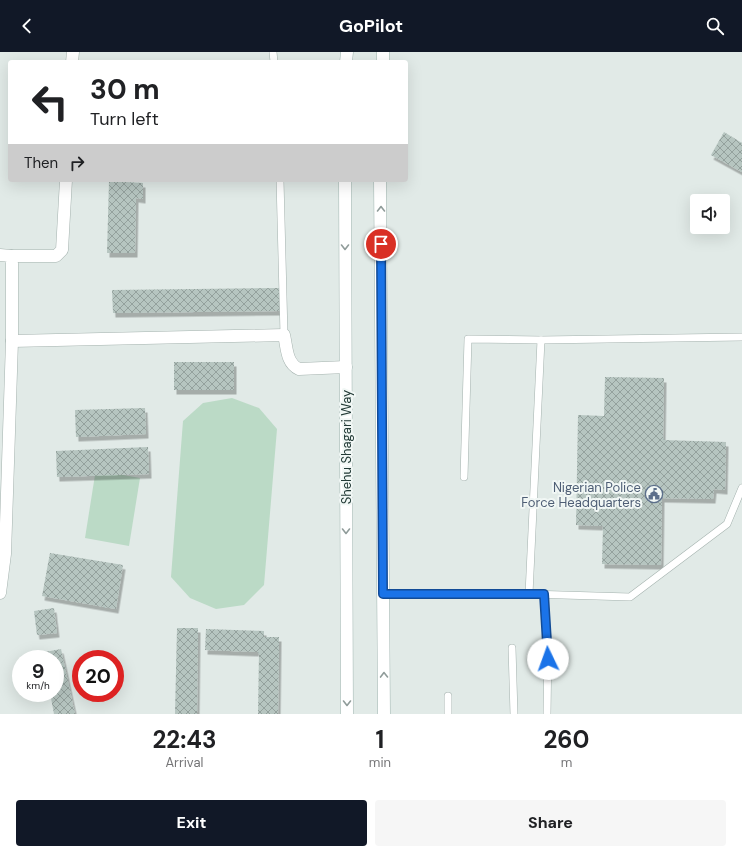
<!DOCTYPE html>
<style>
:root{--surface:#fff;--page:#f6f6f6;--text:#202124;--muted:#757577;--accent:#111827}
body{margin:0;font-family:"DM Sans",sans-serif;background:var(--page);color:var(--text);height:100vh;display:flex;flex-direction:column;font-size:15px;white-space:nowrap}
*{box-sizing:border-box;margin:0}
p{font-size:13px;color:var(--muted)}
.icon{flex:none;width:22px;height:22px;fill:none;stroke:currentColor;stroke-width:2;stroke-linecap:round;stroke-linejoin:round}
.map{position:relative;height:662px;overflow:hidden}
.side{display:flex;flex-direction:column;background:var(--surface);flex:1}
.side>*{flex:none}
.guide{position:absolute;left:8px;top:8px;width:400px;height:122px;border-radius:4px;box-shadow:0 4px 16px #0002;background:#fff;color:var(--text);overflow:hidden}
.tools{position:absolute;left:690px;top:142px;display:grid;gap:8px}
.tools a{display:grid;place-items:center;width:40px;height:40px;border-radius:4px;background:var(--surface);box-shadow:0 4px 16px #0002;font-size:20px}
.speed{position:absolute;left:12px;top:598px;display:flex;gap:8px;font-size:20px;font-weight:700;text-align:center}
.speed>*{display:grid;place-content:center;width:52px;height:52px;border-radius:50%;background:var(--surface);box-shadow:0 4px 16px #0002;line-height:1}
.speed small{font-size:10px;font-weight:400}
.speed .limit{border:6px solid #d22;background:#fff;color:#111}
.pin{position:absolute;display:grid;place-items:center;width:34px;height:34px;color:#fff;margin:-17px;border:2px solid #fff;border-radius:50%;box-shadow:0 1px 4px #0007}
.me{position:absolute;width:44px;margin:-22px;rotate:357deg;stroke-linejoin:round;filter:drop-shadow(0 0 3px #0008)}
.turn{display:flex;align-items:center;gap:14px;height:84px;padding:0 16px;font-size:18px}
.turn .icon{width:52px;height:52px;stroke-width:2.5}
.turn b{display:block;font-size:28px;line-height:34px}
.then{display:flex;align-items:center;height:38px;padding:0 16px;background:#0003;gap:8px;font-size:15px}
.eta{display:flex;justify-content:space-evenly;align-items:center;height:68px;text-align:center}
.eta b{font-size:24px;font-weight:700;line-height:28px}
.button{display:flex;gap:8px;margin-top:auto;padding:8px 16px}
.button a{flex:1;height:46px;border-radius:4px;background:var(--accent);color:#fff;font-size:16px;font-weight:700;line-height:46px;text-align:center}
.button a+a{background:var(--page);color:var(--text)}
header{display:flex;justify-content:space-between;align-items:center;height:52px;padding:0 16px;background:var(--accent);color:#fff;font-size:18px;font-weight:700}
.map>svg:first-child{display:block}
</style>
<header><svg class="icon" aria-label="back" viewBox="0 0 24 24"><path d="M15 5l-7 7 7 7"/></svg>GoPilot<svg class="icon" aria-label="search" viewBox="0 0 24 24"><circle cx="10" cy="10" r="6"/><path d="M15 15l6 6"/></svg></header>
<div class="map">
<svg width="742" height="662" viewBox="0 0 742 662">
<defs>
<pattern id="building-cross-hatch" width="8" height="8" patternUnits="userSpaceOnUse"><rect width="8" height="8" fill="#b6c5c0"/><path d="M0 0l8 8M0 8l8-8" fill="none" stroke="#94a19d"/></pattern>
<filter id="shadow"><feDropShadow dx="2.5" dy="4.5" stdDeviation="0" flood-color="#0004"/></filter>
</defs>
<rect width="100%" height="100%" fill="#e1eae7"/>
<g fill="#bbdac6">
<polygon points="232,346 259,356 277,377 264,533 244,553 216,557 190,546 171,525 183,369 203,351"/>
<polygon points="118,422 140,426 129,494 85,486 95,423"/>
</g>
<g fill="url(#building-cross-hatch)" filter="url(#shadow)">
<polygon points="724,80 742,91 742,120 711,103"/>
<polygon points="109,129 143,131 143,147 136,146 135,201 107,201"/>
<polygon points="280,236 280,259 113,261 112,238"/>
<rect x="174" y="310" width="60" height="28"/>
<polygon points="605,325 664,326 663,388 726,390 725,438 714,437 713,447 662,446 661,513 602,512 603,474 576,473 578,363 604,364"/>
<polygon points="145,356 146,382 76,385 75,358"/>
<polygon points="148,395 149,422 57,425 56,399"/>
<polygon points="50,501 123,513 116,557 42,544"/>
<polygon points="54,556 57,581 37,583 34,559"/>
<polygon points="177,576 198,576 197,662 175,662"/>
<polygon points="206,577 264,579 264,585 279,585 278,662 258,662 259,600 205,598"/>
<polygon points="61,597 75,662 54,662 50,641 55,641 55,607 47,607 45,600"/>
</g>
<g fill="none" stroke-linecap="round" stroke-linejoin="round">
<defs>
<g id="lane">
<polyline points="273,0 274,10"/>
<polyline points="280,128 284,283"/>
<polyline points="541,288 742,285"/>
<polyline points="383,542 529,542 541,288 468,287 464,425"/>
<polyline points="529,542 630,545 727,472 742,436"/>
<polyline points="544,542 548,594 547,662"/>
<polyline points="512,596 514,662"/>
<polyline points="448,662 448,644"/>
</g>
<g id="street">
<polyline points="72,10 73,0"/>
<polyline points="0,203 11,204 12,212 12,289 5,502 0,541"/>
<polyline points="11,204 56,204 62,198 66,128"/>
<path d="M12,289L284,283C287,295 286,311 299,317L346,315"/>
</g>
<g id="secondary">
<polyline points="346,10 347,0"/>
<polyline points="383,10 383,0"/>
<polyline points="345,128 347,662"/>
<polyline points="380,128 384,662"/>
</g>
</defs>
<use href="#lane" stroke="#a4b2ae" stroke-width="8"/>
<use href="#street" stroke="#a4b2ae" stroke-width="13"/>
<use href="#secondary" stroke="#a0b5b0" stroke-width="13"/>
<use href="#lane" stroke="#fff" stroke-width="7"/>
<use href="#street" stroke="#fff" stroke-width="12"/>
<use href="#secondary" stroke="#fff" stroke-width="12"/>
</g>
<defs><path id="oneway-chevron" d="M-2-3.5L2.5 0L-2 3.5" fill="none" stroke-width="1.6" stroke-linecap="round" stroke-linejoin="round"/></defs>
<g stroke="#909c9a">
<use href="#oneway-chevron" transform="translate(381 157) rotate(-90)"/>
<use href="#oneway-chevron" transform="translate(345 195) rotate(90)"/>
<use href="#oneway-chevron" transform="translate(346 479) rotate(90)"/>
<use href="#oneway-chevron" transform="translate(384 623) rotate(-91)"/>
<use href="#oneway-chevron" transform="translate(347 651) rotate(90)"/>
</g>
<g fill="none" stroke-linecap="round" stroke-linejoin="round">
<defs>
<polyline id="route" points="381,192 383,542 544,542 548,607"/>
</defs>
<use href="#route" stroke="#114b97" stroke-width="10"/>
<use href="#route" stroke="#1a73e8" stroke-width="7"/>
</g>
<defs>
<symbol id="civic-ring" viewBox="-11 -11 22 22"><circle r="9.5" fill="#f1f7f5" stroke="#5c6f8a" stroke-width="1.5"/><path d="M-.6-6.5H3V-4.5H.6V-3L4-1V1h2V6H-6V1h2V-1L-.6-3ZM-1.2 2.5V6h2.4V2.5Z" fill="#5c6f8a"/></symbol>
</defs>
<g fill-rule="evenodd">
<use href="#civic-ring" x="644" y="432" width="20" height="20"/>
</g>
<g text-anchor="middle" dominant-baseline="central" stroke-width="4" stroke-linejoin="round" paint-order="stroke">
<g font-size="13" fill="#223a36" stroke="#f1f7f5">
<text transform="translate(346 395) rotate(-90)">Shehu Shagari Way</text>
</g>
<g font-size="13" fill="#4e5e75" stroke="#f1f7f5" text-anchor="end">
<text x="641" y="435">Nigerian Police<tspan x="641" dy="15">Force Headquarters</tspan></text>
</g>
</g>
</svg>
<div class="tools">
<a><svg class="icon" aria-label="sound" viewBox="0 0 24 24"><path d="M4 9h4l5-4v14l-5-4H4zM17 9q2 3 0 6"/></svg></a>
</div>
<div class="speed"><div>9<small>km/h</small></div><div class="limit">20</div></div>
<div class="pin" style="left:381px;top:192px;background:#d93025"><svg class="icon" aria-label="arrive" viewBox="0 0 24 24"><path d="M6 21V4h12l-3 4 3 4H6"/></svg></div>
<svg class="me" style="left:548px;top:607px" viewBox="-20 -20 40 40"><circle r="19" fill="#fff"/><path d="M0-13L10 11 0 6-10 11z" fill="#1a73e8"/></svg>
<div class="guide">
<div class="turn"><svg class="icon" aria-label="left" viewBox="0 0 24 24"><path d="M17 20v-9H6M10 6l-5 5 5 5"/></svg><div><b>30 m</b>Turn left</div></div>
<div class="then">Then<svg class="icon" aria-label="right" viewBox="0 0 24 24"><path d="M7 20v-9h11M14 6l5 5-5 5"/></svg></div>
</div>
</div>
<section class="side">
<div class="eta">
<div><b>22:43</b><p>Arrival</p></div>
<div><b>1</b><p>min</p></div>
<div><b>260</b><p>m</p></div>
</div>
<div class="button"><a>Exit</a><a>Share</a></div>
</section>
